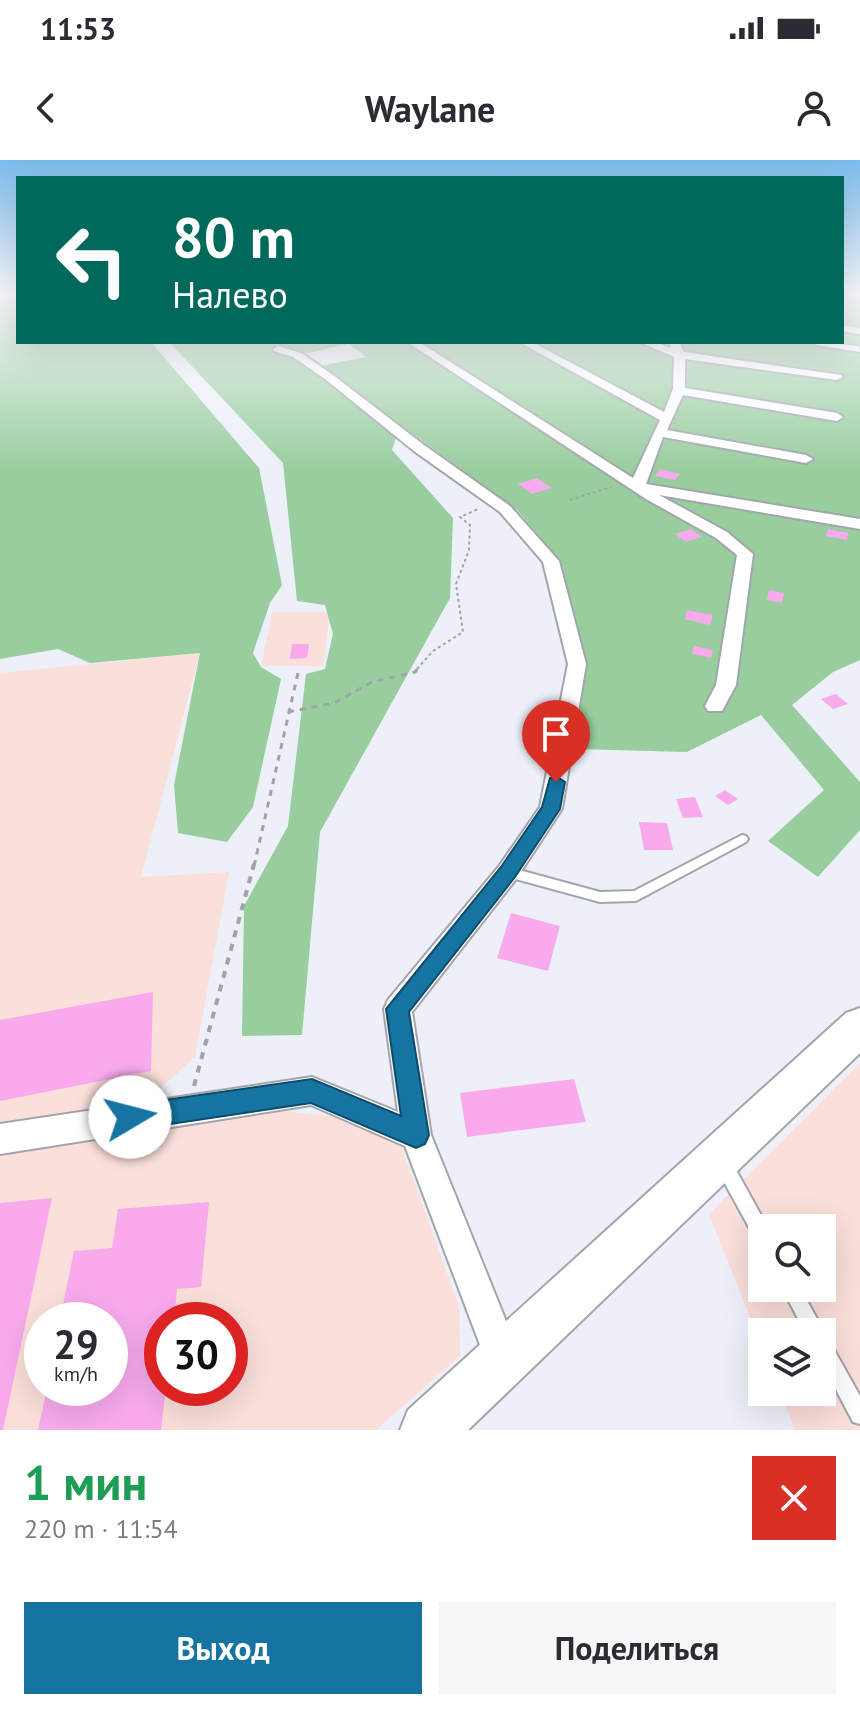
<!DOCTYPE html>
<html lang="ru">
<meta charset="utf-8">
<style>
:root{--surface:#fff;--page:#f7f7f7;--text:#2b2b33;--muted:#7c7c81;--accent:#1574a2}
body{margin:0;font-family:"PT Sans",sans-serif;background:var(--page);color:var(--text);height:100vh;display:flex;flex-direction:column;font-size:30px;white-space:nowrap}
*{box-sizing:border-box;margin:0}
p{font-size:26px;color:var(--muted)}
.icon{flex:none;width:44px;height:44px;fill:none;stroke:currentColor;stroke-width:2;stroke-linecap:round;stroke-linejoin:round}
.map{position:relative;height:1270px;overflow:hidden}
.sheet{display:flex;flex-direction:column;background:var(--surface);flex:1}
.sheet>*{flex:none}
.top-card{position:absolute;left:16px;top:16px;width:828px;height:168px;border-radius:0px;box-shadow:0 8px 32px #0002;background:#00695c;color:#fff;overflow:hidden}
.fabs{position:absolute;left:748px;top:1054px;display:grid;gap:16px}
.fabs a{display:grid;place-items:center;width:88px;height:88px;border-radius:0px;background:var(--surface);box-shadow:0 8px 32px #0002;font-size:40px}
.speed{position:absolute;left:24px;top:1142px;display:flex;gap:16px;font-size:40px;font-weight:700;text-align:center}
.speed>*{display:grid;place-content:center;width:104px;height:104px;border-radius:50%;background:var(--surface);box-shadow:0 8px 32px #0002;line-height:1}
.speed small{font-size:20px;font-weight:400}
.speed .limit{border:12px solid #d22;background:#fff;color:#111}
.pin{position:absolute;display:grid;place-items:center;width:68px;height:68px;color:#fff;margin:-82px -34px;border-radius:50% 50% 50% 0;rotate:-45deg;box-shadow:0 0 8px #0007}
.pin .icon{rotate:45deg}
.me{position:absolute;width:88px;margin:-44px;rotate:82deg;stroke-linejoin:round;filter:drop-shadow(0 0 6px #0008)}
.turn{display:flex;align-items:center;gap:28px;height:168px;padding:0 24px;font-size:36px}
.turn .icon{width:104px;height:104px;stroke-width:2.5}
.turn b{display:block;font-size:56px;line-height:68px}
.round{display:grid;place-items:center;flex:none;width:84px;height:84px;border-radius:0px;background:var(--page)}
.summary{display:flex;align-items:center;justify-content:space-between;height:136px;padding:0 24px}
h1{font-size:48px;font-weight:800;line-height:60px;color:#1e9e55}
.cta{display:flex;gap:16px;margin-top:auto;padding:16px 24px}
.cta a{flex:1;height:92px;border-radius:0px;background:var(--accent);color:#fff;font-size:32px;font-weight:800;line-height:92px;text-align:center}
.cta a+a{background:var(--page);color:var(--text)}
.status{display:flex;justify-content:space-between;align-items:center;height:56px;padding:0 40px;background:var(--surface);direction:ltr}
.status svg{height:22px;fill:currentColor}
header{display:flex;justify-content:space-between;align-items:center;height:104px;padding:0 24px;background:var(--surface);font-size:36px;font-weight:800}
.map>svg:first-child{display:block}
</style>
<div class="status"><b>11:53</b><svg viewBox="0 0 49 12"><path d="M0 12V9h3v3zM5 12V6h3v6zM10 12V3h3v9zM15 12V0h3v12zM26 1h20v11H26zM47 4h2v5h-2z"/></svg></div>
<header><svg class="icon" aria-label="back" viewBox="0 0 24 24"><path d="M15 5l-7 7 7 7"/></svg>Waylane<svg class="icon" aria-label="person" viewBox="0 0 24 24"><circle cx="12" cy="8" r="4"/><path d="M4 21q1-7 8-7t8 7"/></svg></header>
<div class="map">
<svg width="860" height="1270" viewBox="0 0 860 1270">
<rect width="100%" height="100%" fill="#edf0f8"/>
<g fill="#fadfda" fill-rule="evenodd">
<polygon points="273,452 330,452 323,506 261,506"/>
<path d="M200,493L141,717L229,712L195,897L149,939L343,957L400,983L459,1146L460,1196L376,1270H0V513ZM42,1160H110V1228H42ZM162,1160H230V1228H162Z"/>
<path d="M860,903V1270H795L780,1232H822V1172H762V1187L709,1054ZM762,1068H822V1128H762Z"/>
</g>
<g fill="#98cd9e">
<polygon points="0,133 18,133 18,182 151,182 259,308 282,425 270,443 253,493 261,507 281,519 253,647 227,682 178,673 174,625 200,493 90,503 58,489 0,499"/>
<polygon points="842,133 860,133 860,500 833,512 792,545 860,622 860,670 818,717 768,681 824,630 761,555 687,592 577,589 584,514 559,400 517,350 320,206 366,197 347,182 842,182"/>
<polygon points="169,182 344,182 347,184 293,197 397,275 392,290 453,358 450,438 320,672 302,875 242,876 244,746 288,666 306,514 325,509 333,474 325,445 297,441 283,303"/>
</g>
<g fill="#f8aaed">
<polygon points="660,309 680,314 675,320 655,316"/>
<polygon points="537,318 552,328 532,334 518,324"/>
<polygon points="691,369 702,377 686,382 675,374"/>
<polygon points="828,369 848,373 847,380 826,376"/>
<polygon points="769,430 784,433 782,443 767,440"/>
<polygon points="687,450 713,455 710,465 685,459"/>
<polygon points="292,484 309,484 307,498 290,499"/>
<polygon points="694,486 713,490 711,498 692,494"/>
<polygon points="836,534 848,544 833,549 821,539"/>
<polygon points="725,630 738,639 728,645 715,636"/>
<polygon points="695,637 703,657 683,658 676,639"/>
<polygon points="639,662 667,663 673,690 644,690"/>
<polygon points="511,753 560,766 548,811 497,798"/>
<polygon points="153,832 151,911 0,941 0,860"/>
<polygon points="574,919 586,962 467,977 460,933"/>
<polygon points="52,1038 3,1270 0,1270 0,1043"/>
<polygon points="209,1042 201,1127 177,1129 174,1160 162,1160 162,1228 166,1228 161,1270 38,1270 47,1228 110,1228 110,1160 60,1160 74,1091 112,1088 118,1049"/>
</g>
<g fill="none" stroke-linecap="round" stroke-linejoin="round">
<defs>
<g id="lane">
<polygon points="742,675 746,676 748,679 746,682 636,741 600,742 508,717 504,715 502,712 504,709 508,707 600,732 634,731"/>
<polygon points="724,997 730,999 768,1068 762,1068 762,1082 756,1080 718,1011 716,1005 718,999"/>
<polygon points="782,1128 800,1128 821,1166 824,1172 822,1176 828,1179 860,1236 860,1264 853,1262 822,1203 822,1172 805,1172"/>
</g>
<g id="street">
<polygon points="842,165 860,168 860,174 842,171"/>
<polygon points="407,182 419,182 633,318 660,260 519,182 532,182 664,252 673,229 674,197 640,182 655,182 671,188 669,182 679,182 684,192 841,215 843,217 837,220 685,199 685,228 837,253 843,257 837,261 683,235 667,270 806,295 813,299 806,303 663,277 646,324 860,359 860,369 659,335 727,372 753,394 736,525 722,551 708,551 705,546 716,525 737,395 716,378 646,339"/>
<polygon points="811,182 859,186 860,192 816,185"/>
<polygon points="278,186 301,193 333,215 424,285 510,346 559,401 586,504 562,649 516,719 412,852 431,975 522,1201 517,1214 504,1219 491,1214 405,986 311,945 0,994 0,964 312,917 398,952 384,849 388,840 500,705 540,647 568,504 543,402 500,352 414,291 325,219 293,197 274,191 273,189"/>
</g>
<polygon id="secondary" points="860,848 860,893 468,1270 400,1270 408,1250 846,853"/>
</defs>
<use href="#lane" stroke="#a2a5ac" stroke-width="4"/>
<use href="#street" stroke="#a2a5ac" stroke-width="4"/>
<use href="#secondary" stroke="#a2a5ac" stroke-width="4"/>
<g stroke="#a1a3aa" stroke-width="2" stroke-dasharray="3 3" stroke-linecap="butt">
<polyline points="570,340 611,327"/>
<polyline points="417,509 433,491 463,472 456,424 469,390 470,365 460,357 478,349"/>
</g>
<g stroke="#a1a3aa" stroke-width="3" stroke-dasharray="6 6" stroke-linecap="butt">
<polyline points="288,552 334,543 372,522 415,512 419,507"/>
<polyline points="254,706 298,513"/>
</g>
<polyline stroke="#a1a3aa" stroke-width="4" stroke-dasharray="7 7" stroke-linecap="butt" points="194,926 254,704"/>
<use href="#lane" fill="#fff" fill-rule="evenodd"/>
<use href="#street" fill="#fff" fill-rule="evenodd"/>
<use href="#secondary" fill="#fff" fill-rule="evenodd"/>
</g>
<linearGradient id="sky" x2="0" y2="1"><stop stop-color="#7bbcec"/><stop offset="0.43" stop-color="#f7f8fc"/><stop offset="1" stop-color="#f7f8fc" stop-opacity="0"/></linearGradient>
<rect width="860" height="311" fill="url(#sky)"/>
<polygon fill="#1574a2" stroke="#0e4b69" stroke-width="2" points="556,616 565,622 560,649 515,717 409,852 429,975 425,984 416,988 311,943 130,970 121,966 118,957 121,949 130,945 312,919 401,956 386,849 501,707 542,647 550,618"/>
</svg>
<div class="fabs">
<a><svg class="icon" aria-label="search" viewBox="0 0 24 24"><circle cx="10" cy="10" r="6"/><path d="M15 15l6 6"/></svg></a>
<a><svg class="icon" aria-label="layers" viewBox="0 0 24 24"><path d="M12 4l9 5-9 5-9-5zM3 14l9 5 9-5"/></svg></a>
</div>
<div class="speed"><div>29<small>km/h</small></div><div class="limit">30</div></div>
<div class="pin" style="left:556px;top:622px;background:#d93025"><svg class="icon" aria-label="arrive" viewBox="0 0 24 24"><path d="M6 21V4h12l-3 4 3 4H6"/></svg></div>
<svg class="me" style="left:130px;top:957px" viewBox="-20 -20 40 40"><circle r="19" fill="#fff"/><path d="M0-13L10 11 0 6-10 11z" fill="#1574a2"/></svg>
<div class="top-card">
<div class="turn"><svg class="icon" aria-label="left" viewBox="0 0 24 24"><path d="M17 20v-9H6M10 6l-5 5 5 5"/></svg><div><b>80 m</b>Налево</div></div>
</div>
</div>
<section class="sheet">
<div class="summary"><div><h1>1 мин</h1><p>220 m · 11:54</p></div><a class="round" style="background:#d93025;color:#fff"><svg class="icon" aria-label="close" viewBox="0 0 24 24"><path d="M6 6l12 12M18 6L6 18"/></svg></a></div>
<div class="cta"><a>Выход</a><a>Поделиться</a></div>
</section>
